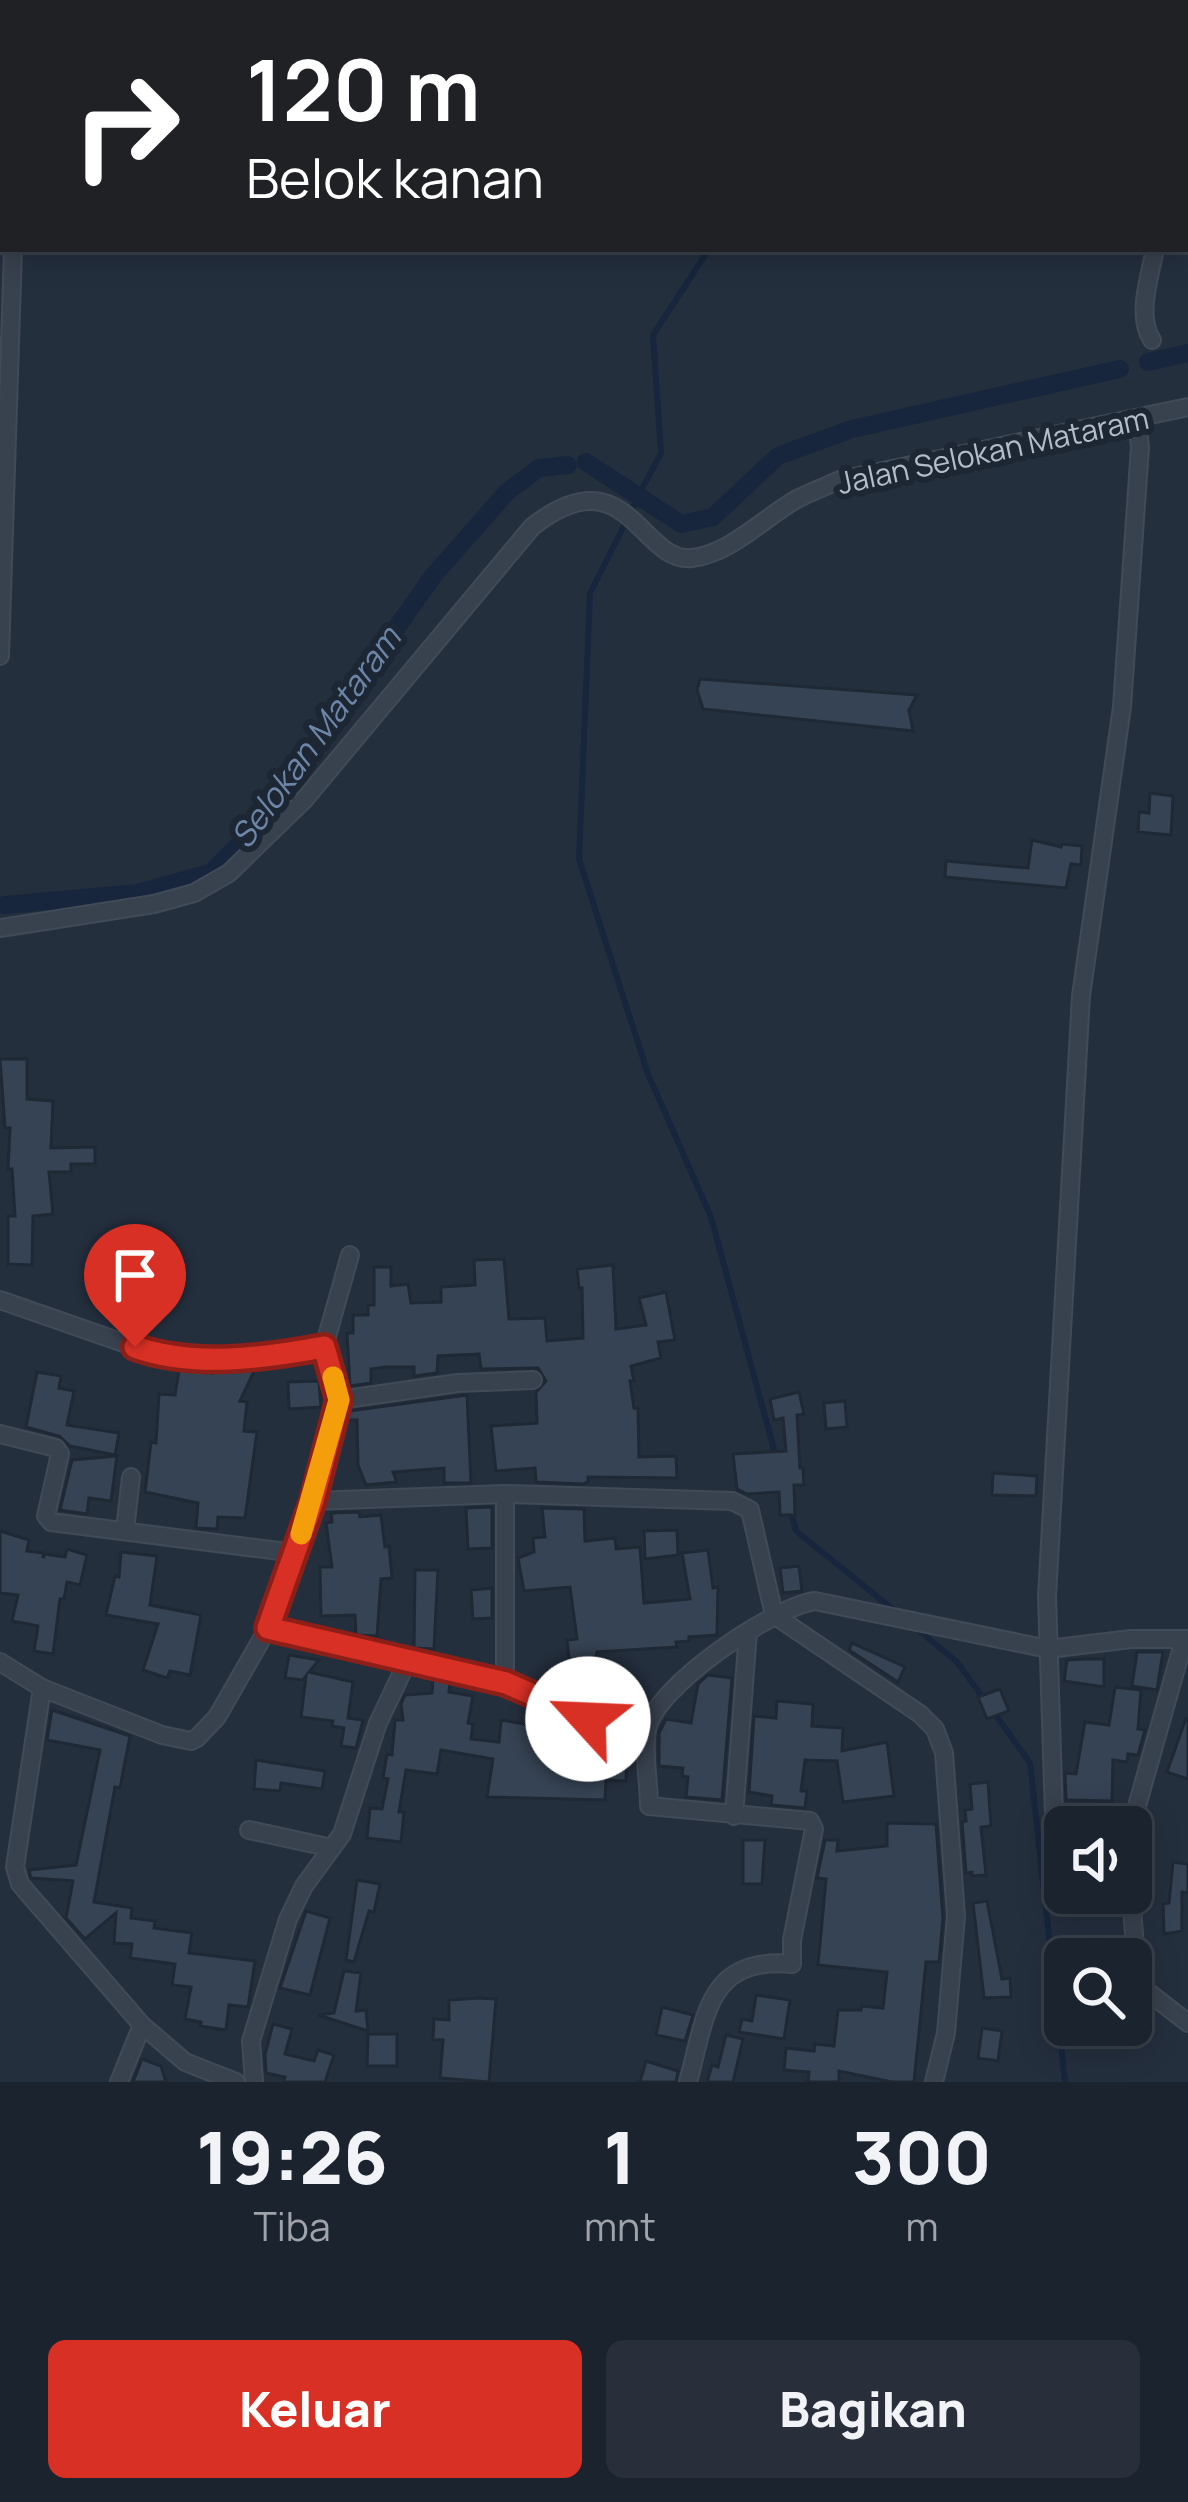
<!DOCTYPE html>
<html lang="id">
<style>
:root{--surface:#1b232e;--page:#282f3a;--text:#f1f3f6;--muted:#a0a4aa;--line:#39404a;--accent:#d93025}
body{margin:0;font-family:Manrope,sans-serif;background:var(--page);color:var(--text);height:100vh;display:flex;flex-direction:column;font-size:45px;white-space:nowrap}
*{box-sizing:border-box;margin:0}
p{font-size:39px;color:var(--muted)}
.icon{flex:none;width:66px;height:66px;fill:none;stroke:currentColor;stroke-width:2;stroke-linecap:round;stroke-linejoin:round}
.map{position:relative;height:2082px;overflow:hidden}
.side{display:flex;flex-direction:column;background:var(--surface);flex:1}
.side>*{flex:none}
.guide{position:absolute;left:0px;top:0px;width:1188px;height:252px;box-shadow:0 6px 30px #0003,0 0 0 3px var(--line);background:#202124;color:#fff;overflow:hidden}
.buttons{position:absolute;left:1044px;top:1806px;display:grid;gap:24px}
.buttons a{display:grid;place-items:center;width:108px;height:108px;border-radius:18px;background:var(--surface);box-shadow:0 6px 30px #0003,0 0 0 3px var(--line);font-size:60px}
.pin{position:absolute;display:grid;place-items:center;width:102px;height:102px;color:#fff;margin:-123px -51px;border-radius:50% 50% 50% 0;rotate:-45deg;box-shadow:0 0 12px #0007}
.pin .icon{rotate:45deg}
.me{position:absolute;width:132px;margin:-66px;rotate:295deg;stroke-linejoin:round;filter:drop-shadow(0 0 9px #0008)}
.turn{display:flex;align-items:center;gap:42px;height:252px;padding:0 48px;font-size:54px}
.turn .icon{width:156px;height:156px;stroke-width:2.5}
.turn b{display:block;font-size:84px;line-height:102px}
.eta{display:flex;justify-content:space-evenly;align-items:center;height:204px;text-align:center}
.eta b{font-size:72px;font-weight:800;line-height:84px}
.button{display:flex;gap:24px;margin-top:auto;padding:24px 48px}
.button a{flex:1;height:138px;border-radius:18px;background:var(--accent);color:#fff;font-size:48px;font-weight:800;line-height:138px;text-align:center}
.button a+a{background:var(--page);color:var(--text)}
.map>svg:first-child{display:block}
</style>
<div class="map">
<svg width="1188" height="2082" viewBox="0 0 1188 2082">
<rect width="100%" height="100%" fill="#242f3e"/>
<g fill="none" stroke-linecap="round" stroke-linejoin="round">
<g stroke="#17263c" stroke-width="6">
<polyline points="814,0 818,3"/>
<polyline points="0,77 3,77"/>
<polyline points="643,487 661,453 653,335 709,249"/>
<polyline points="633,507 635,504"/>
<polyline points="625,524 590,593 579,859 648,1074 711,1217 776,1457"/>
<polyline points="791,1510 796,1531 895,1611"/>
<polyline points="915,1627 957,1662 984,1699"/>
<polyline points="992,1710 1030,1763 1065,2082"/>
</g>
<g stroke="#17263c" stroke-width="18">
<polyline points="1148,362 1188,353"/>
<polyline points="586,462 681,524 713,517 778,456 852,429 1120,369"/>
<polyline points="5,905 138,893 210,873 257,826 433,576 507,492 539,468 568,465"/>
</g>
</g>
<g fill="#364354" stroke="#1f2835" stroke-width="3">
<polygon points="700,679 917,695 909,710 913,731 703,709 697,690"/>
<polygon points="1150,793 1173,796 1171,835 1138,832 1139,812 1149,813"/>
<polygon points="1032,840 1061,847 1062,844 1082,846 1081,865 1071,864 1066,888 945,877 946,861 1028,868"/>
<polygon points="0,1059 27,1059 27,1099 53,1101 51,1148 95,1147 95,1164 71,1164 71,1172 49,1172 53,1214 33,1216 32,1265 8,1264 8,1216 15,1216 12,1169 8,1169 10,1128 5,1128"/>
<polygon points="504,1259 509,1319 545,1318 547,1341 583,1338 582,1288 579,1288 577,1269 613,1265 616,1329 646,1325 639,1298 666,1292 675,1340 658,1342 661,1358 631,1366 634,1381 630,1381 634,1408 638,1408 639,1457 676,1456 677,1478 588,1477 588,1482 583,1484 536,1482 535,1468 496,1471 491,1426 537,1423 536,1392 546,1381 538,1368 481,1369 479,1354 438,1356 437,1373 414,1376 414,1367 386,1367 371,1369 371,1383 350,1386 347,1333 353,1333 353,1315 368,1315 368,1305 374,1305 374,1267 391,1267 391,1286 408,1284 411,1303 441,1302 441,1287 475,1285 474,1260"/>
<polygon points="256,1367 240,1401 247,1402 244,1431 257,1432 245,1518 218,1517 217,1529 196,1528 198,1503 145,1492 151,1442 156,1443 159,1394 175,1395 179,1370 212,1373"/>
<polygon points="37,1372 61,1376 59,1388 74,1391 67,1425 119,1433 115,1455 70,1446 59,1436 26,1427"/>
<polygon points="319,1381 321,1407 289,1409 288,1382"/>
<polygon points="799,1392 804,1414 797,1415 800,1468 803,1468 804,1485 794,1485 795,1515 780,1515 779,1492 747,1494 737,1489 733,1454 786,1451 783,1418 774,1420 770,1399"/>
<polygon points="467,1395 471,1483 444,1483 444,1468 393,1472 397,1482 366,1485 358,1465 357,1420 347,1420 349,1411"/>
<polygon points="845,1401 847,1427 826,1429 824,1403"/>
<polygon points="117,1456 111,1501 89,1498 87,1514 60,1510 72,1460"/>
<polygon points="993,1473 1037,1476 1036,1496 992,1495"/>
<polygon points="492,1507 492,1548 468,1549 466,1508"/>
<polygon points="542,1508 584,1509 585,1541 615,1538 616,1549 640,1547 644,1603 690,1599 682,1553 708,1550 713,1588 718,1587 717,1635 689,1637 689,1641 676,1642 677,1647 597,1652 596,1657 569,1659 567,1640 577,1639 570,1587 524,1591 518,1558 534,1552 533,1538 545,1537"/>
<polygon points="359,1512 360,1517 381,1515 385,1547 389,1546 392,1578 381,1579 377,1636 356,1635 355,1615 321,1616 320,1567 332,1567 326,1523 332,1522 331,1513"/>
<polygon points="677,1530 678,1555 645,1559 644,1531"/>
<polygon points="0,1531 29,1540 27,1551 43,1553 43,1558 45,1554 65,1557 67,1549 87,1555 80,1585 67,1582 64,1599 60,1599 53,1654 34,1651 38,1626 12,1621 18,1595 0,1593"/>
<polygon points="121,1552 157,1556 150,1605 201,1615 190,1675 170,1671 167,1678 143,1670 158,1624 106,1615 115,1576 119,1577"/>
<polygon points="799,1566 802,1591 783,1593 780,1568"/>
<polygon points="415,1570 438,1570 434,1649 414,1648"/>
<polygon points="492,1588 492,1618 473,1619 471,1590"/>
<polygon points="852,1643 905,1667 898,1682 849,1650"/>
<polygon points="1137,1652 1163,1652 1157,1690 1132,1686"/>
<polygon points="289,1655 319,1660 309,1672 353,1682 348,1718 363,1720 356,1748 341,1746 344,1728 332,1726 333,1721 301,1717 306,1676 303,1680 285,1678"/>
<polygon points="1086,1659 1104,1659 1104,1687 1064,1681 1067,1660"/>
<polygon points="708,1675 732,1678 722,1800 686,1797 688,1777 682,1776 683,1768 659,1766 659,1733 666,1719 691,1723 698,1684"/>
<polygon points="433,1679 450,1683 449,1692 473,1696 468,1723 473,1724 471,1739 499,1742 501,1720 542,1727 541,1740 571,1742 571,1747 592,1748 592,1752 627,1753 626,1781 606,1780 605,1800 487,1797 493,1759 441,1750 437,1774 406,1770 399,1812 404,1812 401,1842 367,1838 370,1808 382,1809 388,1779 383,1778 387,1754 392,1755 395,1720 403,1720 401,1704 405,1695 432,1693"/>
<polygon points="1115,1687 1141,1690 1138,1729 1145,1730 1138,1755 1128,1754 1127,1762 1113,1760 1112,1801 1066,1800 1065,1773 1076,1774 1085,1722 1109,1725"/>
<polygon points="1000,1689 1009,1711 987,1719 978,1697"/>
<polygon points="777,1701 813,1704 812,1726 843,1728 842,1751 887,1742 894,1796 843,1802 837,1761 805,1760 801,1791 807,1791 805,1808 771,1805 772,1796 749,1792 754,1716 776,1718"/>
<polygon points="52,1710 130,1736 120,1788 115,1787 94,1902 132,1908 131,1918 155,1921 154,1928 192,1933 189,1953 255,1961 248,2007 229,2005 226,2030 200,2026 201,2022 185,2019 191,1987 172,1985 175,1964 130,1958 132,1944 114,1943 116,1913 85,1939 66,1918 73,1881 31,1878 29,1870 76,1865 100,1750 47,1740"/>
<polygon points="1186,1718 1188,1719 1188,1779 1167,1772"/>
<polygon points="256,1760 325,1771 322,1789 281,1783 280,1791 254,1789"/>
<polygon points="988,1782 991,1826 981,1827 986,1875 972,1876 972,1872 966,1873 962,1822 966,1821 965,1810 972,1809 970,1784"/>
<polygon points="887,1823 936,1824 943,1919 939,1962 926,1962 914,2082 892,2082 839,2071 839,2082 808,2082 809,2072 784,2070 786,2048 814,2051 815,2044 834,2046 838,2010 861,2010 862,2006 883,2008 887,1972 818,1965 826,1879 817,1878 825,1840 838,1840 837,1851 887,1846"/>
<polygon points="743,1840 765,1840 762,1884 743,1884"/>
<polygon points="1173,1862 1188,1864 1188,1893 1182,1892 1182,1931 1164,1934 1163,1904 1169,1903"/>
<polygon points="357,1880 380,1884 374,1912 369,1911 354,1962 346,1960"/>
<polygon points="987,1901 1002,1979 1010,1978 1011,1997 984,1998 973,1903"/>
<polygon points="306,1911 330,1918 310,1995 280,1988"/>
<polygon points="344,1971 361,1973 356,2011 366,2010 368,2031 318,2015 334,2013"/>
<polygon points="756,1995 790,2000 784,2039 739,2032 742,2019 752,2021"/>
<polygon points="479,1998 496,1999 489,2082 440,2078 443,2040 433,2040 434,2019 449,2020 449,2000"/>
<polygon points="662,2007 693,2015 685,2041 656,2035"/>
<polygon points="273,2024 292,2029 285,2054 314,2061 318,2050 334,2055 325,2082 283,2082 285,2077 266,2073 265,2055"/>
<polygon points="982,2028 1002,2031 998,2061 978,2058"/>
<polygon points="368,2034 397,2034 397,2066 367,2066"/>
<polygon points="726,2035 743,2039 733,2082 707,2082 712,2065 718,2067"/>
<polygon points="142,2059 161,2066 166,2082 133,2082"/>
<polygon points="646,2061 678,2071 676,2082 640,2082"/>
</g>
<g fill="none" stroke-linecap="round" stroke-linejoin="round">
<defs>
<g id="street">
<polyline points="16,3 16,0"/>
<polyline points="1184,3 1184,0"/>
<path d="M1152,340C1136,316 1150,276 1155,249"/>
<polyline points="0,656 13,249"/>
<path d="M0,928L154,904L194,893L229,873L304,800L532,527C627,452 641,564 692,558C730,554 765,517 797,499C811,492 826,486 840,480L1188,407"/>
<polyline points="0,1300 158,1355 206,1360 324,1347 339,1400 313,1501 268,1628 217,1717 197,1738 191,1741 162,1735 42,1688 0,1662"/>
<polyline points="324,1347 350,1255"/>
<polyline points="339,1400 458,1383 533,1380"/>
<polyline points="0,1434 56,1448 60,1454 46,1516 51,1522 295,1553"/>
<polyline points="505,1494 505,1683"/>
<polyline points="313,1501 505,1494 732,1501 750,1510 774,1615 920,1714 935,1729 944,1753 956,1916 946,2033 934,2082"/>
<polyline points="125,1530 131,1477"/>
<polyline points="268,1628 505,1683 588,1719 647,1727"/>
<polyline points="1184,1640 1137,1806 1132,1907 1137,1975 1148,1992 1188,2023"/>
<polyline points="42,1688 15,1867 20,1884 142,2025 185,2062 236,2082"/>
<polyline points="734,1816 748,1632"/>
<polyline points="1054,1816 1047,1596 1081,996 1122,707 1140,447 1137,419"/>
<polyline points="249,1830 332,1848"/>
<polyline points="119,2082 142,2025"/>
<polyline points="254,2082 251,2041 288,1919 304,1886 342,1834 378,1723 407,1662"/>
<path d="M688,2082C706,2018 706,1956 792,1964V1940L814,1829L810,1821L649,1806C649,1782 643,1754 647,1730C654,1687 773,1607 815,1601L1048,1649L1131,1639H1188"/>
</g>
</defs>
<use href="#street" stroke="#414a57" stroke-width="20"/>
<use href="#street" stroke="#38414e" stroke-width="16"/>
</g>
<g fill="none" stroke-linecap="round" stroke-linejoin="round">
<defs>
<path id="route" d="M135,1347C194,1368 264,1358 324,1347L339,1400L313,1501L268,1628L506,1683L588,1719"/>
</defs>
<use href="#route" stroke="#8d1f18" stroke-width="30"/>
<use href="#route" stroke="#d93025" stroke-width="21"/>
<polyline stroke="#f59e0b" stroke-width="21" points="301,1534 339,1400 333,1377"/>
</g>
<g text-anchor="middle" dominant-baseline="central" stroke-width="12" stroke-linejoin="round" paint-order="stroke">
<g font-size="30" fill="#b4bcc9" stroke="#1d2633">
<text transform="translate(993 450) rotate(-12)">Jalan Selokan Mataram</text>
</g>
<g font-size="33" font-style="italic" fill="#6d86a8" stroke="#1d2633">
<text transform="translate(315 737) rotate(-54)">Selokan Mataram</text>
</g>
</g>
</svg>
<div class="buttons">
<a><svg class="icon" aria-label="sound" viewBox="0 0 24 24"><path d="M4 9h4l5-4v14l-5-4H4zM17 9q2 3 0 6"/></svg></a>
<a><svg class="icon" aria-label="search" viewBox="0 0 24 24"><circle cx="10" cy="10" r="6"/><path d="M15 15l6 6"/></svg></a>
</div>
<div class="pin" style="left:135px;top:1347px;background:#d93025"><svg class="icon" aria-label="arrive" viewBox="0 0 24 24"><path d="M6 21V4h12l-3 4 3 4H6"/></svg></div>
<svg class="me" style="left:588px;top:1719px" viewBox="-20 -20 40 40"><circle r="19" fill="#fff"/><path d="M0-13L10 11 0 6-10 11z" fill="#d93025"/></svg>
<div class="guide">
<div class="turn"><svg class="icon" aria-label="right" viewBox="0 0 24 24"><path d="M7 20v-9h11M14 6l5 5-5 5"/></svg><div><b>120 m</b>Belok kanan</div></div>
</div>
</div>
<section class="side">
<div class="eta">
<div><b>19:26</b><p>Tiba</p></div>
<div><b>1</b><p>mnt</p></div>
<div><b>300</b><p>m</p></div>
</div>
<div class="button"><a>Keluar</a><a>Bagikan</a></div>
</section>
